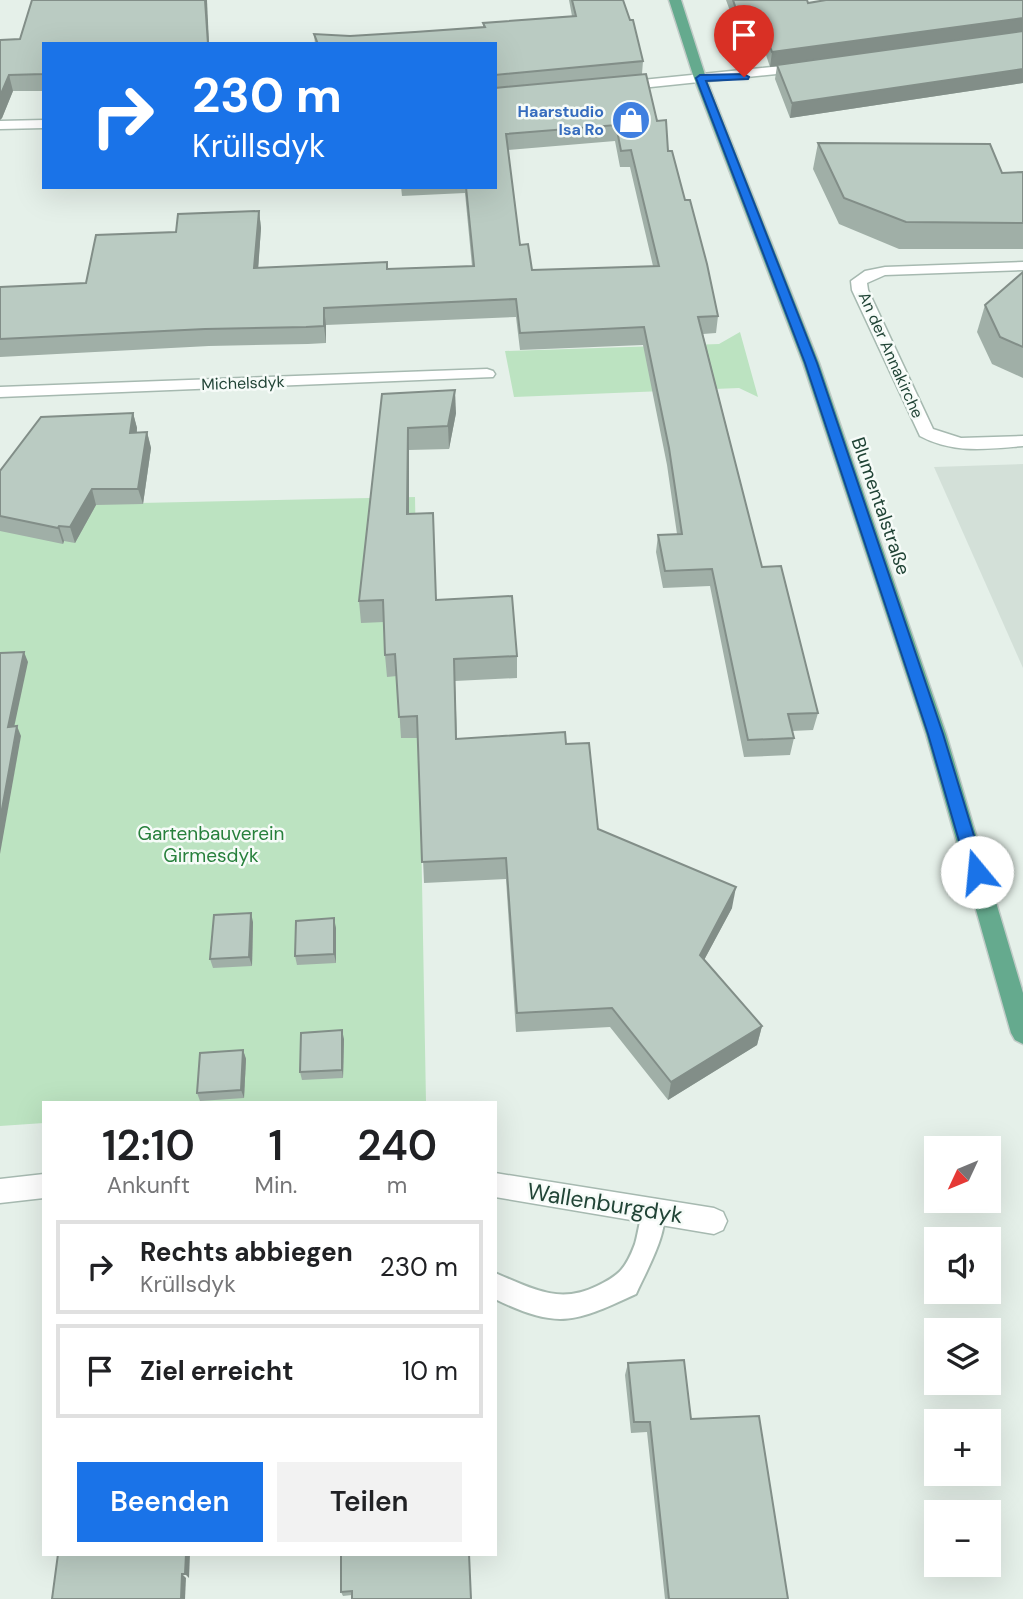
<!DOCTYPE html>
<html lang="de">
<meta charset="utf-8">
<style>
:root{--surface:#fff;--page:#f2f2f2;--text:#202124;--muted:#757577;--line:#e0e0e0;--accent:#1a73e8}
body{margin:0;font-family:"DM Sans",sans-serif;background:var(--page);color:var(--text);height:100vh;display:flex;flex-direction:column;font-size:26px;white-space:nowrap}
*{box-sizing:border-box;margin:0}
p{font-size:23px;color:var(--muted)}
.icon{flex:none;width:38px;height:38px;fill:none;stroke:currentColor;stroke-width:2;stroke-linecap:round;stroke-linejoin:round}
.map{position:relative;flex:1;overflow:hidden}
.details{position:absolute;left:42px;top:1101px;width:455px;height:455px;display:flex;flex-direction:column;background:var(--surface);border-radius:0px;box-shadow:0 7px 28px #0002}
.details>*{flex:none}
.top-card{position:absolute;left:42px;top:42px;width:455px;height:147px;border-radius:0px;box-shadow:0 7px 28px #0002;background:#1a73e8;color:#fff;overflow:hidden}
.needle{width:46px;rotate:226deg}
.controls{position:absolute;left:924px;top:1136px;display:grid;gap:14px}
.controls a{display:grid;place-items:center;width:77px;height:77px;border-radius:0px;background:var(--surface);box-shadow:0 7px 28px #0002;font-size:35px}
.pin{position:absolute;display:grid;place-items:center;width:60px;height:60px;color:#fff;margin:-72px -30px;border-radius:50% 50% 50% 0;rotate:-45deg;box-shadow:0 0 7px #0007}
.pin .icon{rotate:45deg}
.me{position:absolute;width:77px;margin:-38px;rotate:343deg;stroke-linejoin:round;filter:drop-shadow(0 0 5px #0008)}
.turn{display:flex;align-items:center;gap:24px;height:147px;padding:0 35px;font-size:32px}
.turn .icon{width:91px;height:91px;stroke-width:2.5}
.turn b{display:block;font-size:49px;line-height:60px}
.eta{display:flex;justify-content:space-evenly;align-items:center;height:119px;text-align:center}
.eta b{font-size:42px;font-weight:600;line-height:49px}
.button{display:flex;gap:14px;margin-top:auto;padding:14px 35px}
.button a{flex:1;height:80px;border-radius:0px;background:var(--accent);color:#fff;font-size:28px;font-weight:600;line-height:80px;text-align:center}
.button a+a{background:var(--page);color:var(--text)}
ul{padding:0;list-style:none}
li{display:flex;align-items:center;gap:21px;height:94px;margin:0 14px 10px;padding:0 21px;border:4px solid var(--line);border-radius:0px}
li div{flex:1}
li b{display:block;font-size:26px}
li em{font-style:normal}
.map>svg:first-child{display:block}
</style>
<div class="map">
<svg width="1023" height="1599" viewBox="0 0 1023 1599">
<rect width="100%" height="100%" fill="#e5f0e9"/>
<polygon fill="#d3e0d8" points="1023,464 1023,668 934,467"/>
<g fill="#bce3c1">
<polygon points="740,332 758,397 739,388 514,397 505,351 719,344"/>
<polygon points="415,497 426,1102 44,1102 44,1123 0,1126 0,506"/>
</g>
<g fill="none" stroke-linecap="round" stroke-linejoin="round">
<defs>
<path id="lane" d="M654,1199L662,1202C673,1226 646,1271 636,1294C575,1322 559,1330 495,1299V1273C531,1288 559,1305 597,1286C620,1275 626,1268 635,1244C639,1230 640,1215 646,1202Z"/>
<g id="street">
<polygon points="802,64 806,65 806,71 622,90 616,86 622,82"/>
<polygon points="44,120 44,128 0,129 0,121"/>
<path d="M1023,262V270L885,275L867,283L868,290L933,429L961,438L1023,436V446C987,449 953,454 920,436L852,290L851,281L865,271L885,267Z"/>
<polygon points="487,369 493,371 495,374 493,377 0,397 0,387"/>
<polygon points="495,1173 714,1208 723,1212 727,1221 723,1230 714,1234 495,1197"/>
<polygon points="44,1174 44,1198 0,1203 0,1179"/>
</g>
<polygon id="primary" points="669,0 681,0 706,78 819,363 946,734 1023,993 1023,1044 1015,1040 1011,1033 926,734 803,363 694,78"/>
</defs>
<use href="#lane" stroke="#a6b9b0" stroke-width="4"/>
<use href="#street" stroke="#a6b9b0" stroke-width="3"/>
<use href="#primary" stroke="#c1cbc7" stroke-width="3"/>
<use href="#lane" fill="#fff" fill-rule="evenodd"/>
<use href="#street" fill="#fff" fill-rule="evenodd"/>
<use href="#primary" fill="#65aa8e" fill-rule="evenodd"/>
</g>
<g fill="#a0afa7" fill-rule="evenodd">
<path d="M569,0H623L643,61L642,74L668,151L718,316L716,333L703,334L762,567L818,713L813,730L792,731L794,738L790,755L744,757L710,586L663,588L656,552L658,535L677,534L667,465L643,345L520,350L516,317L326,325V343L308,344L209,346L0,357V287L86,283L176,232L259,211L261,228L258,268L387,269L472,266L465,193L402,196L401,187H495V44H315L314,34L350,36L483,27V23L572,16ZM615,141L620,167H630L653,266L532,270L520,245L508,150Z"/>
<polygon points="726,0 807,0 808,3 1023,0 1023,83 790,118 775,79 777,66 770,67 763,46 743,40 738,33"/>
<polygon points="0,40 44,44 44,91 13,91 2,118 0,120"/>
<polygon points="818,143 1002,173 1023,172 1023,249 899,249 839,224 813,169"/>
<polygon points="1023,272 1023,378 992,364 977,332 985,305"/>
<polygon points="382,394 456,413 449,449 409,450 409,514 436,600 517,656 517,678 455,681 457,739 566,744 598,829 732,908 704,960 762,1026 757,1045 668,1100 610,1027 516,1032 506,879 424,883 418,738 401,738 397,676 387,677 385,655 384,622 361,623 359,601"/>
<polygon points="133,413 137,428 137,433 147,432 151,448 143,504 96,505 75,543 64,541 63,544 0,531 0,471"/>
<polygon points="253,922 252,966 213,968 210,959"/>
<polygon points="336,928 336,963 297,965 295,956"/>
<polygon points="344,1039 343,1078 302,1080 300,1072"/>
<polygon points="243,1050 246,1059 244,1098 200,1101 197,1093"/>
<polygon points="628,1363 691,1419 788,1599 665,1599 647,1432 631,1433 625,1375"/>
<polygon points="469,1554 352,1595 343,1596 341,1592"/>
</g>
<g fill="#828e88">
<polygon points="205,0 207,0 209,44 208,44"/>
<polygon points="1023,18 1023,31 770,67 772,52"/>
<polygon points="1023,69 1023,83 790,118 792,103"/>
<polygon points="9,75 13,91 2,118 0,120 0,96"/>
<polygon points="259,211 261,228 257,285 254,268"/>
<polygon points="324,308 326,325 326,343 324,326"/>
<polygon points="455,390 456,413 449,449 448,426"/>
<polygon points="133,413 137,428 135,449 130,433"/>
<polygon points="408,428 409,450 409,536 407,514"/>
<polygon points="147,432 151,448 143,504 138,489"/>
<polygon points="92,489 96,505 75,543 70,527"/>
<polygon points="59,526 64,541 63,544 58,528"/>
<polygon points="24,652 28,662 12,737 8,727"/>
<polygon points="17,726 21,736 0,854 0,820"/>
<polygon points="736,887 732,908 696,975 700,955"/>
<polygon points="251,913 253,922 252,966 249,957"/>
<polygon points="334,918 336,928 336,963 334,954"/>
<polygon points="762,1026 757,1045 668,1100 671,1082"/>
<polygon points="342,1030 344,1039 343,1078 342,1070"/>
<polygon points="243,1050 246,1059 244,1098 241,1090"/>
<polygon points="186,1554 190,1554 189,1578 185,1574"/>
<polygon points="182,1574 186,1578 185,1599 181,1599"/>
</g>
<g fill="#bacbc2" stroke="#828e88" stroke-width="2" fill-rule="evenodd">
<polygon points="32,0 205,0 208,44 44,44 44,74 9,75 0,96 0,40 20,39"/>
<polygon points="572,0 623,0 630,20 633,20 643,61 495,75 495,44 318,44 314,34 350,36 415,32 485,27 483,23 576,16"/>
<polygon points="733,0 807,0 808,3 826,0 1023,0 1023,18 772,52 765,32 745,26 739,18"/>
<polygon points="1023,31 1023,69 792,103 777,65"/>
<path d="M646,74L657,121L666,120L668,151H672L685,200H690L707,264L718,316L698,317L762,567L781,566L818,713L788,714L794,738L748,740L712,569L665,571L658,535L682,534L669,448L644,327L520,333L516,299L324,308V326L306,327L205,329L0,339V287L86,283L96,235L176,232L178,214L259,211L254,268L387,262V269L474,266L466,187H495V88ZM616,125L621,151L631,150L659,266L532,270L528,244L520,245L506,134Z"/>
<polygon points="818,143 990,144 1002,173 1023,172 1023,223 906,222 844,198"/>
<polygon points="1023,272 1023,347 1000,337 985,305"/>
<polygon points="455,390 448,426 408,428 407,514 433,513 436,600 512,596 517,656 454,659 456,739 565,732 566,744 589,743 598,829 736,887 700,955 762,1026 671,1082 612,1008 517,1013 506,858 422,862 417,716 399,717 395,654 385,655 383,600 359,601 382,394"/>
<polygon points="133,413 130,433 147,432 138,489 92,489 70,527 59,526 58,528 0,516 0,471 41,417"/>
<polygon points="24,652 8,727 17,726 0,820 0,653"/>
<polygon points="251,913 249,957 210,959 214,915"/>
<polygon points="334,918 334,954 295,956 296,921"/>
<polygon points="342,1030 342,1070 300,1072 301,1033"/>
<polygon points="243,1050 241,1090 197,1093 200,1053"/>
<polygon points="684,1360 691,1419 759,1416 788,1599 669,1599 650,1422 634,1422 628,1363"/>
<polygon points="58,1554 186,1554 185,1574 182,1574 181,1599 52,1599"/>
<polygon points="341,1554 469,1554 471,1599 352,1599 352,1591 341,1592"/>
</g>
<polygon fill="#1a73e8" stroke="#114b97" stroke-width="2" points="744,74 749,77 748,79 706,81 817,363 943,734 985,872 983,877 971,877 968,872 928,734 805,363 696,78 700,75"/>
<defs>
<symbol id="shop-disc" viewBox="-11 -11 22 22"><circle r="9.5" fill="#3f7fe0" stroke="#f6fbf8"/><path d="M-5-2.5h2.3a2.7 3.5 0 0 1 5.4 0H5L5.5 6h-11ZM-1.5-2.5h3a1.5 2.3 0 0 0-3 0Z" fill="#fff"/></symbol>
</defs>
<g fill-rule="evenodd">
<use href="#shop-disc" x="609" y="98" width="44" height="44"/>
</g>
<g text-anchor="middle" dominant-baseline="central" stroke-width="5" stroke-linejoin="round" paint-order="stroke">
<g font-size="16" font-weight="bold" fill="#366cbe" stroke="#f6fbf8" text-anchor="end">
<text x="604" y="111">Haarstudio<tspan x="604" dy="18">Isa Ro</tspan></text>
</g>
<g font-size="16" fill="#214436" stroke="#f6fbf8">
<text transform="translate(891 355) rotate(66)">An der Annakirche</text>
<text transform="translate(243 383) rotate(-2)">Michelsdyk</text>
</g>
<g font-size="19" fill="#214436" stroke="#f6fbf8">
<text transform="translate(881 506) rotate(71)">Blumentalstraße</text>
</g>
<g font-size="19" fill="#27803c" stroke="#f6fbf8">
<text x="211" y="833">Gartenbauverein<tspan x="211" dy="22">Girmesdyk</tspan></text>
</g>
<g font-size="23" fill="#214436" stroke="#f6fbf8">
<text transform="translate(605 1203) rotate(9)">Wallenburgdyk</text>
</g>
</g>
</svg>
<div class="controls">
<a><svg class="needle" viewBox="-14 -14 28 28"><path d="M0-13l5 13h-10z" fill="#e53935"/><path d="M0 13l5-13h-10z" fill="#757577"/></svg></a>
<a><svg class="icon" aria-label="sound" viewBox="0 0 24 24"><path d="M4 9h4l5-4v14l-5-4H4zM17 9q2 3 0 6"/></svg></a>
<a><svg class="icon" aria-label="layers" viewBox="0 0 24 24"><path d="M12 4l9 5-9 5-9-5zM3 14l9 5 9-5"/></svg></a>
<a>+</a>
<a>−</a>
</div>
<div class="pin" style="left:744px;top:77px;background:#d93025"><svg class="icon" aria-label="arrive" viewBox="0 0 24 24"><path d="M6 21V4h12l-3 4 3 4H6"/></svg></div>
<svg class="me" style="left:977px;top:872px" viewBox="-20 -20 40 40"><circle r="19" fill="#fff"/><path d="M0-13L10 11 0 6-10 11z" fill="#1a73e8"/></svg>
<div class="top-card">
<div class="turn"><svg class="icon" aria-label="right" viewBox="0 0 24 24"><path d="M7 20v-9h11M14 6l5 5-5 5"/></svg><div><b>230 m</b>Krüllsdyk</div></div>
</div>
<section class="details">
<div class="eta">
<div><b>12:10</b><p>Ankunft</p></div>
<div><b>1</b><p>Min.</p></div>
<div><b>240</b><p>m</p></div>
</div>
<ul>
<li><svg class="icon" aria-label="right" viewBox="0 0 24 24"><path d="M7 20v-9h11M14 6l5 5-5 5"/></svg><div><b>Rechts abbiegen</b><p>Krüllsdyk</p></div><em>230 m</em></li>
<li><svg class="icon" aria-label="arrive" viewBox="0 0 24 24"><path d="M6 21V4h12l-3 4 3 4H6"/></svg><div><b>Ziel erreicht</b></div><em>10 m</em></li>
</ul>
<div class="button"><a>Beenden</a><a>Teilen</a></div>
</section>
</div>
